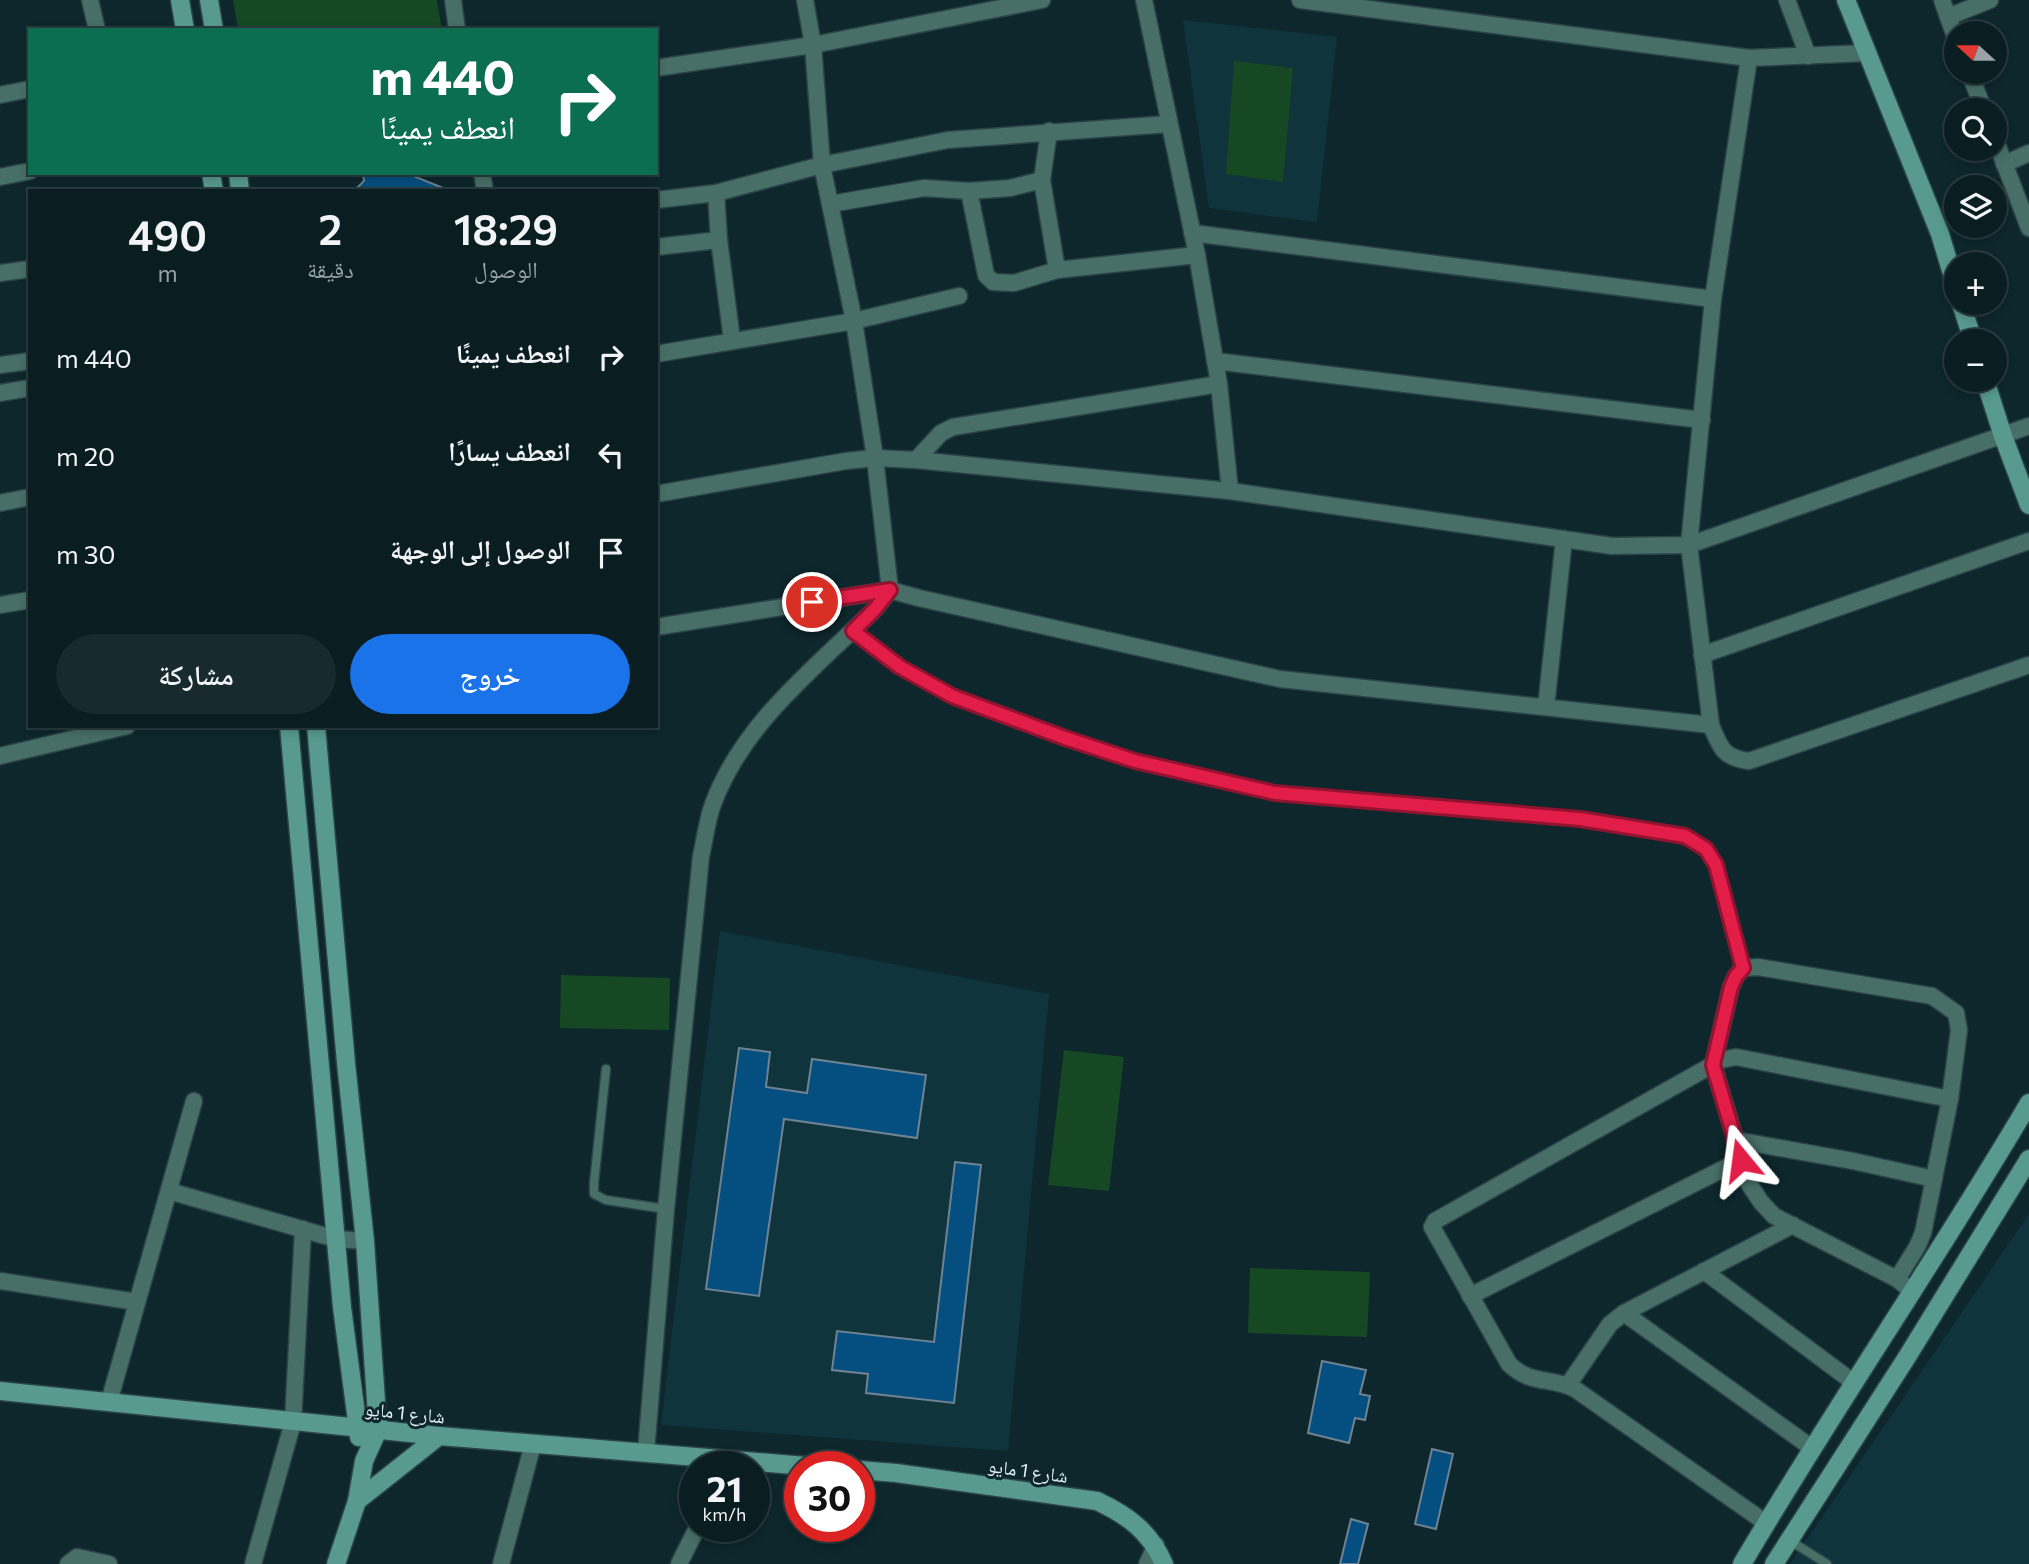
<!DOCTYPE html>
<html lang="ar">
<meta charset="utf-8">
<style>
:root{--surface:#0a1d21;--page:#182a2e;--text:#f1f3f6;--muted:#99a2a5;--line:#2a3b3f;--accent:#1a73e8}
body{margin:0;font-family:Commissioner,"Noto Naskh Arabic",sans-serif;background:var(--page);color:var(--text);direction:rtl;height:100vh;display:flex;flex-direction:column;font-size:26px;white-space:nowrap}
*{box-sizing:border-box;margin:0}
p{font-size:23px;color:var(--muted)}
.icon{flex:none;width:38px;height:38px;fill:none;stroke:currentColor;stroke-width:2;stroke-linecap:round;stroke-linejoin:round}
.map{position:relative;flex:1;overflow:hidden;direction:ltr}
.details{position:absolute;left:28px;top:189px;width:630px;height:539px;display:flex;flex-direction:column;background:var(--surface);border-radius:0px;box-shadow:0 4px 10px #0003,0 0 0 2px var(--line);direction:rtl}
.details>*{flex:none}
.guide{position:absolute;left:28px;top:28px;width:630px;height:147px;border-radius:0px;box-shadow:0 4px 10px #0003,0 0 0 2px var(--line);direction:rtl;background:#0b6e4f;color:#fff;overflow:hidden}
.needle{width:46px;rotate:291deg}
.controls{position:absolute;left:1944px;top:21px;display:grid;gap:14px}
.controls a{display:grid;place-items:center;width:63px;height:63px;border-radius:50%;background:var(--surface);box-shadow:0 4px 10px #0003,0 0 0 2px var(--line);font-size:35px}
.speed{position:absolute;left:679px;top:1451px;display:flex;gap:14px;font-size:35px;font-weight:700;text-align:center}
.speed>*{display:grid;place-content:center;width:91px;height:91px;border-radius:50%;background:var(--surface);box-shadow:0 4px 10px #0003,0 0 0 2px var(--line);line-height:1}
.speed small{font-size:18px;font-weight:400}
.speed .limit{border:10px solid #d22;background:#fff;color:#111}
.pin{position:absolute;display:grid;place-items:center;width:60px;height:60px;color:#fff;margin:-30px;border:4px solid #fff;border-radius:50%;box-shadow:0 2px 7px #0007}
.me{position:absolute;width:77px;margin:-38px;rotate:344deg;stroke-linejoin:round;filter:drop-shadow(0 0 5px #0008)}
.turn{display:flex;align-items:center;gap:24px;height:147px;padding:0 28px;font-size:32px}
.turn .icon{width:91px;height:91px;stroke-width:2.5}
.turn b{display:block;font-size:49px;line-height:60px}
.eta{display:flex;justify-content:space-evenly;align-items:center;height:119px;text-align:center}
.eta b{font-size:42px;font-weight:600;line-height:49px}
.action{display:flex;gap:14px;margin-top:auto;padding:14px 28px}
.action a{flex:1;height:80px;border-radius:42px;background:var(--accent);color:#fff;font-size:28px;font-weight:600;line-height:80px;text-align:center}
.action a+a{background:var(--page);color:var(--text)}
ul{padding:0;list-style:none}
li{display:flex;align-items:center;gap:21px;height:98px;padding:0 28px}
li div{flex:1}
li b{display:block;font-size:26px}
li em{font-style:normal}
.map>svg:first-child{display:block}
</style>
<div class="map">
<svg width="2029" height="1564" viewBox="0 0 2029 1564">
<rect width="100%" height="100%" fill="#0d272c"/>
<g fill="#0f343c">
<polygon points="1183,20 1337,37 1317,222 1209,208"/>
<polygon points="720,931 1049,994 1008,1451 661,1425"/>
<polygon points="2029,1214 2029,1564 1790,1564 1801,1548"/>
</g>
<g fill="#164923">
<polygon points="233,0 437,0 442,30 238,30"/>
<polygon points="1234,61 1293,68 1283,182 1226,174"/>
<polygon points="561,975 670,978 669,1030 560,1028"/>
<polygon points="1064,1050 1124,1057 1109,1191 1048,1185"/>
<polygon points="1250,1268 1370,1272 1367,1337 1248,1333"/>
</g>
<g fill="#054f80" stroke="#6f8292" stroke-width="2">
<polygon points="363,173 406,173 448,190 354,191 364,181"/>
<polygon points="739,1048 770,1052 766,1087 807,1093 812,1059 926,1075 917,1138 784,1119 759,1296 706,1289"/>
<polygon points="955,1162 981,1165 954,1403 866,1393 868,1374 832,1370 837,1331 934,1342"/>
<polygon points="1322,1361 1366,1370 1360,1394 1370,1396 1365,1420 1355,1418 1349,1443 1308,1433"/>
<polygon points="1432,1449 1453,1454 1436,1529 1415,1524"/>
<polygon points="1351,1519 1368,1524 1358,1564 1340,1564"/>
</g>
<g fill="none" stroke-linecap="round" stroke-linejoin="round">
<defs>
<g id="lane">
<polyline points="853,631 900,667 952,696 1065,738 1134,761 1275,793 1580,819 1685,836 1706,849 1716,865 1743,968"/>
<polyline points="606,1069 594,1183 594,1194 606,1200 666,1209"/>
<polyline points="1789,1540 1827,1564"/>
</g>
<g id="street">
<polyline points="90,0 97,30"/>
<polyline points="453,0 457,30"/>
<polyline points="1144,0 1197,255 1219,384 1230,491"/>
<polyline points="1300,0 1749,58 1866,53"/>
<polyline points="1787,0 1808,56"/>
<polyline points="1942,0 1956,39"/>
<polyline points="1948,17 1990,0"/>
<polyline points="656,68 813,45 1042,0"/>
<polyline points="1969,72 1984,110"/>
<polyline points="0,95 30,89"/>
<polyline points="1049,131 1042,180 1057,270"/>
<polyline points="1995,139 2029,228"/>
<polyline points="2004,164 2029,153"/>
<polyline points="482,173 485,191"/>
<polyline points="0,177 30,171"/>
<polyline points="969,191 986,275 993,282 1014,283 1057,270 1197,255"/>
<polyline points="716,193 719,240 732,340"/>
<polyline points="656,200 716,193 822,165 948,140 1169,124"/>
<polyline points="830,204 924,188 969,191 1010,188 1042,180"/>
<polyline points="1192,233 1713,299"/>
<polyline points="656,247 719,240"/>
<polyline points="0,273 30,269"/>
<polyline points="656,354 854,321 959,296"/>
<polyline points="1215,361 1702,420"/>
<polyline points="0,365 30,361"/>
<polyline points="0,393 30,388"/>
<polyline points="916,460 941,433 953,427 1219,384"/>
<polyline points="656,494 846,461 875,458 916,460 1230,491 1612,546 1689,545 2029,426"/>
<polyline points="0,503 30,497"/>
<polyline points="0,605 30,600"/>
<polyline points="656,627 890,590 875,458 854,321 822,165 813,45 805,0"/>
<polyline points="1702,655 2029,541"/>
<polyline points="1546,707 1564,539"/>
<path d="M1711,725C1720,747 1723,758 1749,761L2029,665"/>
<polyline points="0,756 127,726"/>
<polyline points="1735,1140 1853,1161 1934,1179"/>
<polyline points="169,1191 336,1239 365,1241"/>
<polyline points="1704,1271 1853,1382"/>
<polyline points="1897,1279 1917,1247 1923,1233 1950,1099 1959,1030 1956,1013 1932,996 1758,967 1743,968 1736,976 1731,987 1713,1065 1749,1184 1761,1202 1774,1216 1897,1279 1913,1292"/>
<polyline points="0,1281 137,1302"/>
<polyline points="1470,1296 1741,1160"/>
<polyline points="1624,1313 1812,1448"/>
<polyline points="1568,1385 1610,1324 1624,1313 1793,1225"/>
<polyline points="109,1402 194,1101"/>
<path d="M646,1452L666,1209L701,856C705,839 707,820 713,804C743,723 815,668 875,609L890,590L919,598L1280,679L1711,725L1689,545L1713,299L1749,58"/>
<path d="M1766,1523L1575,1389C1550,1376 1532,1386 1509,1364L1432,1227L1435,1221L1721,1060L1736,1057L1950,1099"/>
<polyline points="68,1564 77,1557 109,1564"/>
<polyline points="253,1564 293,1422 303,1229"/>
<polyline points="501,1564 533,1444"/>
<polyline points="679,1564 698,1526"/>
<polyline points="1147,1564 1156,1545"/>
</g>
<g id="secondary">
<polyline points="180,0 185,30"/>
<polyline points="209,0 214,30"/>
<polyline points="1846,0 1940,234 1956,287"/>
<polyline points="211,173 214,191"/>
<polyline points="238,173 240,191"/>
<polyline points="1961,303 1973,341"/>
<polyline points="1985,380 2003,436 2029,505"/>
<polyline points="289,726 342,1307 359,1437"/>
<polyline points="316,726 346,1063 365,1241 378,1430 364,1461 357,1501 336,1564"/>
<polyline points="0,1391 439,1436 806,1466"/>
<path d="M859,1470L896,1473L1097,1501C1129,1516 1150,1532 1164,1564"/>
<polyline points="357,1501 439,1436"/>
<path d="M1742,1564C1834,1408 1937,1259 2029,1103"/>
<polyline points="1774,1564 1907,1357 2029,1159"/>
</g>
</defs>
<use href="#lane" stroke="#2b4348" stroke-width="11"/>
<use href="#street" stroke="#2b4348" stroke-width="19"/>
<use href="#secondary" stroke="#2b4348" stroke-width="21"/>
<use href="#lane" stroke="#476f67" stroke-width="8"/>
<use href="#street" stroke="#476f67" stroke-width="16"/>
<use href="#secondary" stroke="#589a8e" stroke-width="18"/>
</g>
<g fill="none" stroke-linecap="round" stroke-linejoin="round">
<defs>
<polyline id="route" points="812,602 890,590 875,609 853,631 900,667 952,696 1065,738 1135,761 1275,793 1580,819 1685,836 1706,849 1716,865 1743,968 1736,976 1731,987 1713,1065 1741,1160"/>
</defs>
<use href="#route" stroke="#92132f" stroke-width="18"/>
<use href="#route" stroke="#e11d48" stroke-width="12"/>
</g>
<g text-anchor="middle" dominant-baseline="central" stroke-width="6" stroke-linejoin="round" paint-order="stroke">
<g font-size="19" fill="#e1f0f4" stroke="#0d272c">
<text transform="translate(405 1412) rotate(6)">شارع 1 مايو</text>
<text transform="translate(1028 1470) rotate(8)">شارع 1 مايو</text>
</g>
</g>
</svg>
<div class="controls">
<a><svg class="needle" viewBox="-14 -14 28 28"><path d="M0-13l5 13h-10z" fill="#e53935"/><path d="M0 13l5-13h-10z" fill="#99a2a5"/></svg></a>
<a><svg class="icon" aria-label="search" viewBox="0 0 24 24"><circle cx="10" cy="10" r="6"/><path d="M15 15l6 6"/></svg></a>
<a><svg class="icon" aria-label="layers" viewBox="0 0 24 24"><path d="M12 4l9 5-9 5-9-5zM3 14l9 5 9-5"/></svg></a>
<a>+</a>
<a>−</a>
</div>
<div class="speed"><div>21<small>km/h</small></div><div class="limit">30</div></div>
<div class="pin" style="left:812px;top:602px;background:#d93025"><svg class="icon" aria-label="arrive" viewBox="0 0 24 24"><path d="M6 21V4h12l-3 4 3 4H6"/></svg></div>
<svg class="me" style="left:1741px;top:1160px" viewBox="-20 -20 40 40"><path d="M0-17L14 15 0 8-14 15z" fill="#e11d48" stroke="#fff" stroke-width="4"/></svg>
<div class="guide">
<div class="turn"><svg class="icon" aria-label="right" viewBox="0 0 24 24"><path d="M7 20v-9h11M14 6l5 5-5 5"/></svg><div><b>440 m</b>انعطف يمينًا</div></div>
</div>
<section class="details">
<div class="eta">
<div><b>18:29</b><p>الوصول</p></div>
<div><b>2</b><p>دقيقة</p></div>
<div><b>490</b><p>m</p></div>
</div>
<ul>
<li><svg class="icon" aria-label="right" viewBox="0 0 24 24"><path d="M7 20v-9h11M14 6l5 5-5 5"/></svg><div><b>انعطف يمينًا</b></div><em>440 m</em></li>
<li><svg class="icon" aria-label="left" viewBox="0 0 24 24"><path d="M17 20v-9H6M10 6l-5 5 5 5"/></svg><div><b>انعطف يسارًا</b></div><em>20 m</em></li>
<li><svg class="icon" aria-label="arrive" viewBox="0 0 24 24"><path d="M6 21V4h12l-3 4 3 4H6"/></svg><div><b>الوصول إلى الوجهة</b></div><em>30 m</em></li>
</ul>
<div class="action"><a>خروج</a><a>مشاركة</a></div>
</section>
</div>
